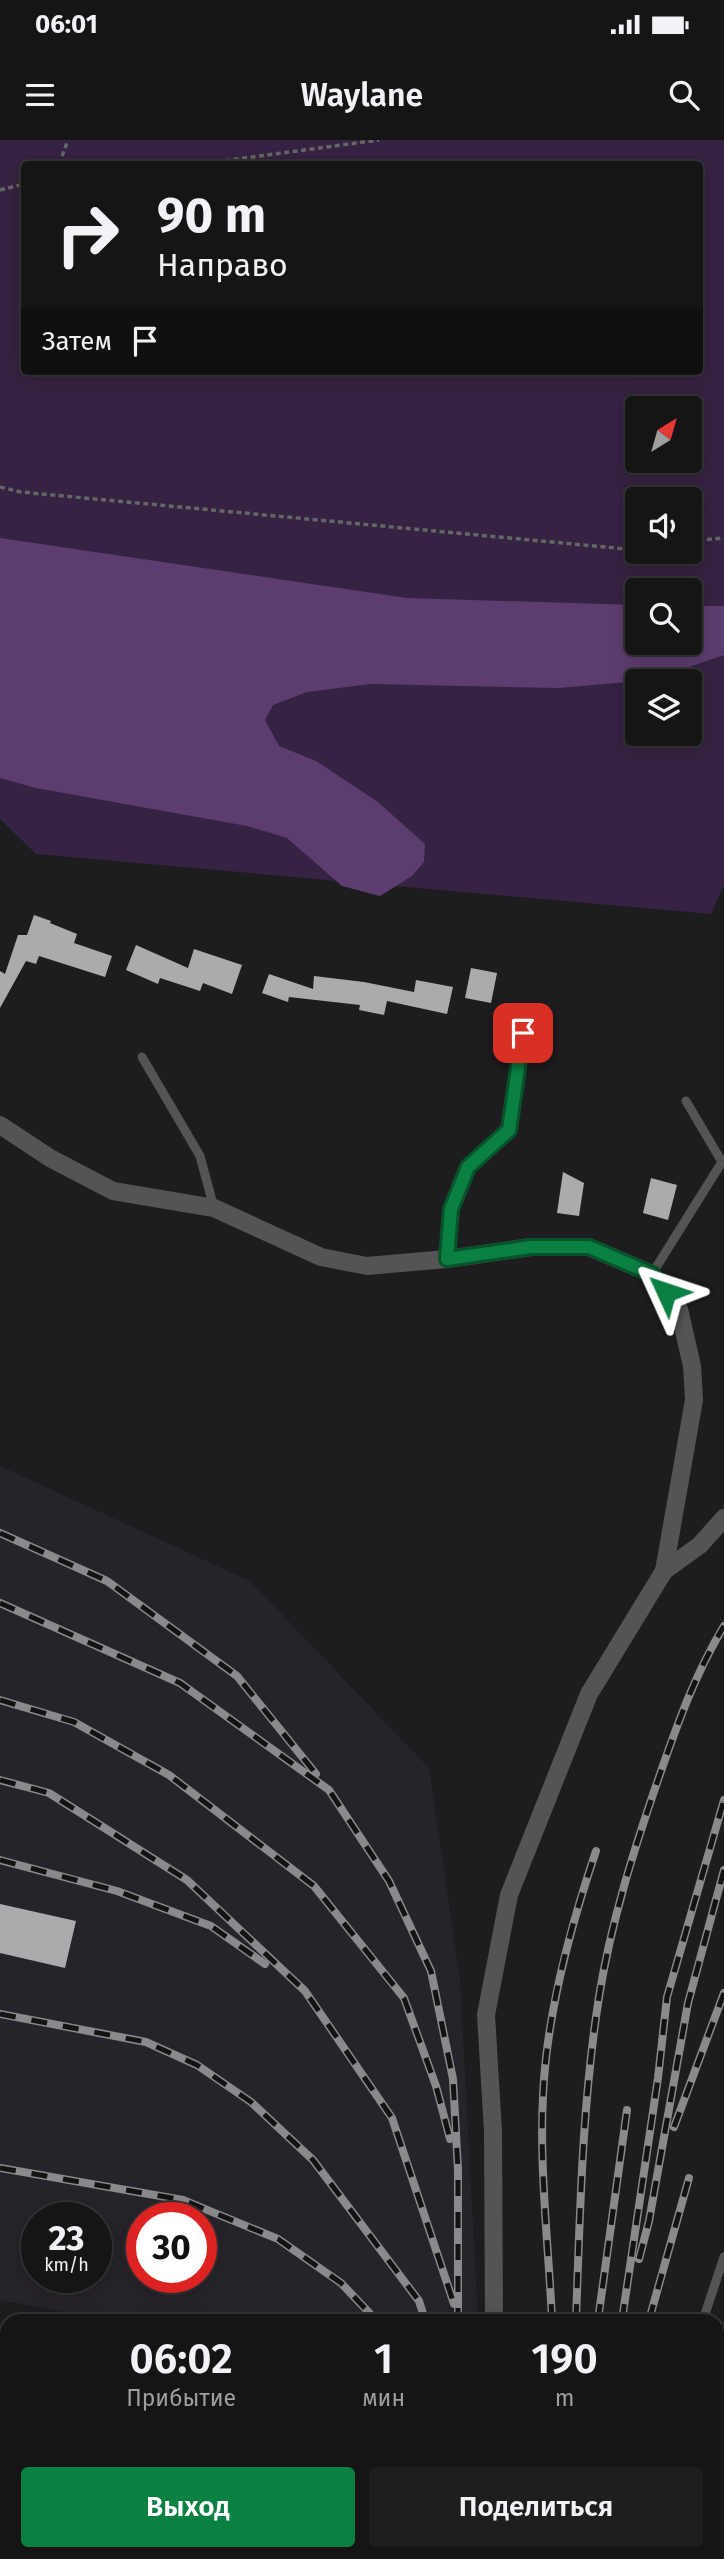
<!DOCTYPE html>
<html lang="ru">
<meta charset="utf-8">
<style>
:root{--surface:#161516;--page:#1f1e1f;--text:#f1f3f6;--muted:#9e9fa1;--line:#353435;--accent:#0b8043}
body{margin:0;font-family:"Fira Sans",sans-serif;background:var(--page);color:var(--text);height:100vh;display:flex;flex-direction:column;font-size:26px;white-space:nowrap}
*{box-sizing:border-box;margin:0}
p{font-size:23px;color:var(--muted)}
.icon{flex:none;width:38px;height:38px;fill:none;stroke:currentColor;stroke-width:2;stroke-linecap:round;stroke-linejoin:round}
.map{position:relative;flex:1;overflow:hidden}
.details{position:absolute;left:0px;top:2174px;width:724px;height:247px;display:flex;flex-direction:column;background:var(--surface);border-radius:21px 21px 0 0;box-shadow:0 4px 18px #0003,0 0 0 2px var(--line)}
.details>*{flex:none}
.hud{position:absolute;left:21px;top:21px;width:682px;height:214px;border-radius:7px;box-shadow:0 4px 18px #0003,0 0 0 2px var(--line);background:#161516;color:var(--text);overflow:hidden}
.needle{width:46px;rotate:37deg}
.fabs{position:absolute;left:625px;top:256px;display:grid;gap:14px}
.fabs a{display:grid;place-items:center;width:77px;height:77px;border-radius:7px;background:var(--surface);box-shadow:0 4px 18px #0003,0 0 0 2px var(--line);font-size:35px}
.speed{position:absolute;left:21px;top:2062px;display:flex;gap:14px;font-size:35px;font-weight:700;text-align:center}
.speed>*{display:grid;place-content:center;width:91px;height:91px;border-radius:50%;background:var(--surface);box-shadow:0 4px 18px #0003,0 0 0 2px var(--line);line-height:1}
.speed small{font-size:18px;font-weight:400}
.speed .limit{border:10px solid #d22;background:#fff;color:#111}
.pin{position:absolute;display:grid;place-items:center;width:60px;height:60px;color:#fff;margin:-30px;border-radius:14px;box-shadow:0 4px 10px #0006}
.me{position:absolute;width:77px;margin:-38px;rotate:312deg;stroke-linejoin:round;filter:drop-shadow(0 0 5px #0008)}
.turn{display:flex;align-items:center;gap:24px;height:147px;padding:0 21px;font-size:32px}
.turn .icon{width:91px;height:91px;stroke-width:2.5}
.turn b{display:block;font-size:49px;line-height:60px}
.then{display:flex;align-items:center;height:66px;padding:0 21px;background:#0003;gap:14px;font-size:26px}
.eta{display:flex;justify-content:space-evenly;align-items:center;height:119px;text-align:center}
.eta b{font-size:42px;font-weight:600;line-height:49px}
.primary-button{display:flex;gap:14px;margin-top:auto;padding:14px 21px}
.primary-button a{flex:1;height:80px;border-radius:7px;background:var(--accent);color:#fff;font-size:28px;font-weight:600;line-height:80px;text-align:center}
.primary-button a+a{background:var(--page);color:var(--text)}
.status{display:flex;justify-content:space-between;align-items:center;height:49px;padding:0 35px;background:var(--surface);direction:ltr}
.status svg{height:19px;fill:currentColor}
header{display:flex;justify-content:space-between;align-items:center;height:91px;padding:0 21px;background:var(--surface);font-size:32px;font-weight:600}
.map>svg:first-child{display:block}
</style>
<div class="status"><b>06:01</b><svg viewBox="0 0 49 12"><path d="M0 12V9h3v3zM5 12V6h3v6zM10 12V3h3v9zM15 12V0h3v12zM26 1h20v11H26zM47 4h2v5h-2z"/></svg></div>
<header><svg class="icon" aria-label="menu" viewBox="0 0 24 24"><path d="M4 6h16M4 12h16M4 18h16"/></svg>Waylane<svg class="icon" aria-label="search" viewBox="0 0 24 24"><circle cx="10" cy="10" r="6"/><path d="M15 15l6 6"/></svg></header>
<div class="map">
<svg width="724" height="2419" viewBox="0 0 724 2419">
<rect width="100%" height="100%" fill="#1d1c1e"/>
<path fill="#27232a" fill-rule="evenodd" d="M0,1326L250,1441L429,1628L460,1839L478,2180H104L0,2160ZM37,2077H96V2137H37ZM142,2077H201V2137H142Z"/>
<path fill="#362242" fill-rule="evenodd" d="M0,0H724V745L711,774L36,714L0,679ZM24,24H700V231H24ZM637,268H690V320H637ZM637,359H690V411H637ZM637,450H690V502H637ZM637,541H690V593H637Z"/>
<polygon fill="#5d3d70" points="0,398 407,458 637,465 637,502 690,502 690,466 724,466 724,515 651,540 558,548 371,544 307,552 273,565 265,580 279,606 316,621 378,662 425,704 424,722 412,736 380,756 342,746 287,698 247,686 36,648 0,638"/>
<g fill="#acaaad">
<polygon points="34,775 51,781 50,783 77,794 74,803 112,816 105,837 39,816 36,824 26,821 0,868 0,831 5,834 18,795 27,795"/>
<polygon points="136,805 188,828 194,809 242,825 232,854 203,843 200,851 160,838 158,844 126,830"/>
<polygon points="471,828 497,833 491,863 465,858"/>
<polygon points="269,834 313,849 314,836 364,842 414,852 416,840 453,847 447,874 387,861 384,875 359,870 360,865 289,857 288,862 262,853"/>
<polygon points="563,1032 584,1043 579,1076 557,1073"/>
<polygon points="651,1038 677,1045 668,1080 643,1073"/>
<polygon points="0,1764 76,1781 65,1828 0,1813"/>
</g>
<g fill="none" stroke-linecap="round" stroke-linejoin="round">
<g stroke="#666567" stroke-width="3.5" stroke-dasharray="5 3.5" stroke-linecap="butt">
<polyline points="59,24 68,0"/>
<polyline points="200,24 379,0"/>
<polyline points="0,50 24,44"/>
<polyline points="0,347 21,352 626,409 637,408"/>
<polyline points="690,401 724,398"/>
</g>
<g stroke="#555455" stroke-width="9">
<polyline points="142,917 200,1016 214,1068"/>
<polyline points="447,1119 451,1068 468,1027 509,990 523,893"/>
<polyline points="652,1134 722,1022 686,961"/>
<polyline points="703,2180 724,2117"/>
<polyline points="372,2413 375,2419"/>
<polyline points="304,2419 305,2413"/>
<polyline points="611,2419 613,2413"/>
</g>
<g stroke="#555455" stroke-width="18">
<polyline points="0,985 50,1018 113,1051 214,1068 321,1117 367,1126 447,1119 531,1107 589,1107 652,1134 679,1169 692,1226 694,1260 664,1431"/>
<polyline points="494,2180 493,1991 486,1875 509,1755 589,1554 664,1431 700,1405 724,1378"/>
<polyline points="0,2207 7,2209"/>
<polyline points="718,2356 724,2337"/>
<polyline points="343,2419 344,2413"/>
<polyline points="695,2419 697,2413"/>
</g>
<defs>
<g id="rail">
<polyline points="0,1393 107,1441 237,1536 316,1634"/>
<polyline points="0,1463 180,1543 329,1650 389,1741 431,1831 453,1939 458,2030 458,2180"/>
<polyline points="0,1560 74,1582 169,1635 314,1746 404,1858 436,1946 450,1999"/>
<polyline points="0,1640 49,1653 187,1740 305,1851 392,1978 454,2164"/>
<polyline points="0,1720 117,1751 211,1786 265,1824"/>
<polyline points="0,1874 146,1902 197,1925 251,1962 313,2020 419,2161 425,2180"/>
<polyline points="674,1987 724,1853"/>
<polyline points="0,2028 183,2060 278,2099 341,2143 376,2180"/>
<polyline points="639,2119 649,2081 688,1863 724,1730"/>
<path d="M552,2180C548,2094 536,2005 546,1918C554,1847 573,1779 596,1711"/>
<path d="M576,2180C580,2073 582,1964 599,1857C611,1782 634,1709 659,1637C677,1585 695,1534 724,1486"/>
<polyline points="598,2180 627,1970"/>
<polyline points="622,2180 658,1938 667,1857 724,1660"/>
<polyline points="649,2180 689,2038"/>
<polyline points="718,2253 724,2234"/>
<polyline points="718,2290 724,2271"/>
<polyline points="465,2413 465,2419"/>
<polyline points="551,2419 553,2413"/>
<polyline points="567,2419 569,2413"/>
<polyline points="660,2419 662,2413"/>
<polyline points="673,2419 675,2413"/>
</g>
</defs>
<use href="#rail" stroke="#8a898b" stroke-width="8"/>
<use href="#rail" stroke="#141314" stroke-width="5" stroke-dasharray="16" stroke-linecap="butt"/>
</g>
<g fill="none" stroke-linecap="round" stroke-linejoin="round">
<defs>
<polyline id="route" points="523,893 509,990 468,1027 451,1069 447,1119 531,1107 589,1107 652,1134 666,1152"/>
</defs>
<use href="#route" stroke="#07532c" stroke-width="18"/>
<use href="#route" stroke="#0b8043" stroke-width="12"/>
</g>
</svg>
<div class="fabs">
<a><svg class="needle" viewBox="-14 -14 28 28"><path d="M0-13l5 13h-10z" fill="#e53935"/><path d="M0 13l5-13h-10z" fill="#9e9fa1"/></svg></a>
<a><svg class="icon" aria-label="sound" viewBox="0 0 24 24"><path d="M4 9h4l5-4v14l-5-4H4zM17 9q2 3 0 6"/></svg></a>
<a><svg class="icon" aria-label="search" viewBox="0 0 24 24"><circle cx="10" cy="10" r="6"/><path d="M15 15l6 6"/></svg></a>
<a><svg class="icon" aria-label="layers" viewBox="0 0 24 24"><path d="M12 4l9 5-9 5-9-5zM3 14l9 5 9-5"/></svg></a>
</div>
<div class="speed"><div>23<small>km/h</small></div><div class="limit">30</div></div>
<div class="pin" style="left:523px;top:893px;background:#d93025"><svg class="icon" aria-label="arrive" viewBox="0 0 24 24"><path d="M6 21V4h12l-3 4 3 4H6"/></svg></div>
<svg class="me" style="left:666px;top:1152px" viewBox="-20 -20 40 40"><path d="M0-17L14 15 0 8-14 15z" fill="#0b8043" stroke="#fff" stroke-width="4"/></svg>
<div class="hud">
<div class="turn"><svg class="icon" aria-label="right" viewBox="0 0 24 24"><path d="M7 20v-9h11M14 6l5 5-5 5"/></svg><div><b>90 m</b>Направо</div></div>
<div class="then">Затем<svg class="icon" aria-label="arrive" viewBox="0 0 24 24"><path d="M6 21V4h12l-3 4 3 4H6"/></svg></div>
</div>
<section class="details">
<div class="eta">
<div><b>06:02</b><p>Прибытие</p></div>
<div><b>1</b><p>мин</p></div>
<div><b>190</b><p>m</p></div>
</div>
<div class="primary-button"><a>Выход</a><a>Поделиться</a></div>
</section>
</div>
